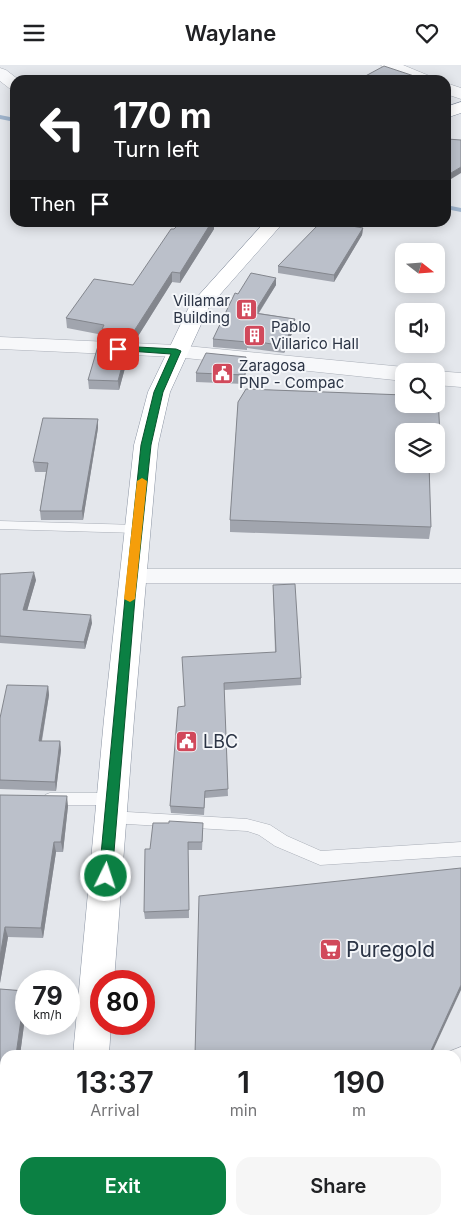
<!DOCTYPE html>
<style>
:root{--surface:#fff;--page:#f6f6f6;--text:#202124;--muted:#757577;--accent:#0b8043}
body{margin:0;font-family:Inter,sans-serif;background:var(--page);color:var(--text);height:100vh;display:flex;flex-direction:column;font-size:19px;white-space:nowrap}
*{box-sizing:border-box;margin:0}
p{font-size:16px;color:var(--muted)}
.icon{flex:none;width:28px;height:28px;fill:none;stroke:currentColor;stroke-width:2;stroke-linecap:round;stroke-linejoin:round}
.map{position:relative;flex:1;overflow:hidden}
.drawer{position:absolute;left:0px;top:985px;width:461px;height:175px;display:flex;flex-direction:column;background:var(--surface);border-radius:15px 15px 0 0;box-shadow:0 2px 12px #0003}
.drawer>*{flex:none}
.guide{position:absolute;left:10px;top:10px;width:441px;height:152px;border-radius:15px;box-shadow:0 2px 12px #0003;background:#202124;color:#fff;overflow:hidden}
.needle{width:32px;rotate:107deg}
.tools{position:absolute;left:395px;top:178px;display:grid;gap:10px}
.tools a{display:grid;place-items:center;width:50px;height:50px;border-radius:10px;background:var(--surface);box-shadow:0 2px 12px #0003;font-size:25px}
.speed{position:absolute;left:15px;top:905px;display:flex;gap:10px;font-size:25px;font-weight:700;text-align:center}
.speed>*{display:grid;place-content:center;width:65px;height:65px;border-radius:50%;background:var(--surface);box-shadow:0 2px 12px #0003;line-height:1}
.speed small{font-size:12px;font-weight:400}
.speed .limit{border:8px solid #d22;background:#fff;color:#111}
.pin{position:absolute;display:grid;place-items:center;width:42px;height:42px;color:#fff;margin:-21px;border-radius:10px;box-shadow:0 2px 8px #0006}
.me{position:absolute;width:55px;margin:-28px;rotate:4deg;stroke-linejoin:round;filter:drop-shadow(0 0 4px #0008)}
.turn{display:flex;align-items:center;gap:18px;height:105px;padding:0 20px;font-size:22px}
.turn .icon{width:65px;height:65px;stroke-width:2.5}
.turn b{display:block;font-size:35px;line-height:42px}
.then{display:flex;align-items:center;height:48px;padding:0 20px;background:#0003;gap:10px;font-size:19px}
.eta{display:flex;justify-content:space-evenly;align-items:center;height:85px;text-align:center}
.eta b{font-size:30px;font-weight:600;line-height:35px}
.cta{display:flex;gap:10px;margin-top:auto;padding:10px 20px}
.cta a{flex:1;height:58px;border-radius:15px;background:var(--accent);color:#fff;font-size:20px;font-weight:600;line-height:58px;text-align:center}
.cta a+a{background:var(--page);color:var(--text)}
header{display:flex;justify-content:space-between;align-items:center;height:65px;padding:0 20px;background:var(--surface);font-size:22px;font-weight:600}
.map>svg:first-child{display:block}
</style>
<header><svg class="icon" aria-label="menu" viewBox="0 0 24 24"><path d="M4 6h16M4 12h16M4 18h16"/></svg>Waylane<svg class="icon" aria-label="heart" viewBox="0 0 24 24"><path d="M12 20l-8-8c-3-5 5-10 8-4 3-6 11-1 8 4z"/></svg></header>
<div class="map">
<svg width="461" height="1160" viewBox="0 0 461 1160">
<rect width="100%" height="100%" fill="#e4e7ec"/>
<g fill="none" stroke-linecap="round" stroke-linejoin="round">
<g fill="#9fb4cc" fill-rule="evenodd">
<polygon points="0,50 15,53 15,57 0,54"/>
<polygon points="446,140 461,143 461,147 446,144"/>
</g>
<defs>
<g id="service">
<polygon points="0,456 137,460 143,464 137,468 0,464"/>
<polygon points="50,728 112,728 117,730 120,734 117,738 112,740 50,740 45,738 42,734 45,730"/>
<polygon points="110,746 247,754 270,760 287,771 321,786 461,777 461,791 320,800 275,781 259,770 247,766 110,758 105,757 102,752 105,747"/>
</g>
<polygon id="pedestrian" points="132,504 461,504 461,518 132,518 125,516 122,511 125,506"/>
<g id="minor">
<polygon points="381,0 403,0 432,12 434,15 412,15 384,3"/>
<polygon points="0,3 6,5 19,15 15,15 15,25 9,23 0,16"/>
<polygon points="446,18 461,23 461,34 446,29"/>
<polygon points="0,272 176,280 404,302 413,306 404,306 404,316 176,292 0,284"/>
<polygon points="436,306 461,308 461,322 436,320"/>
<polygon points="461,982 461,1022 456,1023 456,990 446,990 448,987"/>
</g>
<g id="trunk">
<polygon points="461,37 461,48 446,53 446,42"/>
<polygon points="264,158 283,158 209,242 170,327 158,380 134,654 114,916 101,916 101,959 111,959 109,990 73,990 104,654 134,380 148,327 190,240"/>
<rect x="58" y="1155" width="40" height="5"/>
</g>
</defs>
<use href="#service" stroke="#a9aeb7" stroke-width="1"/>
<use href="#pedestrian" stroke="#a9aeb7" stroke-width="1"/>
<use href="#minor" stroke="#a9aeb7" stroke-width="1"/>
<use href="#trunk" stroke="#8b94a3" stroke-width="1"/>
<use href="#service" fill="#f7f8fa" fill-rule="evenodd"/>
<use href="#pedestrian" fill="#f7f8fa" fill-rule="evenodd"/>
<use href="#minor" fill="#f7f8fa" fill-rule="evenodd"/>
<use href="#trunk" fill="#fff" fill-rule="evenodd"/>
</g>
<g fill="#a1a5ae">
<polygon points="180,158 214,158 214,164 180,218 172,217 135,276 103,275 103,270 67,263 66,253 133,220 174,164"/>
<polygon points="363,163 362,170 334,217 278,208 278,201"/>
<polygon points="276,213 276,220 259,248 295,254 295,261 284,288 247,283 247,285 213,282 213,274 238,229"/>
<polygon points="127,283 128,292 119,325 89,324 88,315"/>
<polygon points="246,301 244,319 196,317 196,308"/>
<polygon points="246,324 404,330 404,339 436,339 436,331 438,331 440,372 438,384 436,384 436,366 404,366 404,399 429,399 431,462 429,474 230,467 230,455 238,337"/>
<polygon points="98,354 98,363 83,455 41,455 40,446 46,407 35,407 33,397"/>
<polygon points="0,509 36,515 27,545 92,558 85,584 0,578"/>
<polygon points="273,520 301,613 301,620 224,625 228,731 205,733 204,750 171,748 170,741 185,641 275,587"/>
<polygon points="48,621 49,630 42,676 60,676 61,685 56,726 0,724 0,653"/>
<polygon points="0,730 68,741 63,787 56,787 43,873 8,872 0,918"/>
<polygon points="203,765 202,785 188,785 189,853 145,854 144,847 150,784"/>
<polygon points="0,924 25,926 26,930 26,945 20,990 5,990 5,1070 0,1070"/>
</g>
<g fill="#83868d">
<polygon points="461,102 461,108 446,117 446,111"/>
<polygon points="211,158 214,158 214,164 180,218 180,208"/>
<polygon points="363,163 362,170 334,217 334,210"/>
<polygon points="172,207 172,217 135,276 134,266"/>
<polygon points="276,213 276,220 254,255 254,248"/>
<polygon points="295,254 295,261 284,288 284,281"/>
<polygon points="127,283 128,292 119,325 118,316"/>
<polygon points="98,354 98,363 83,455 82,446"/>
<polygon points="34,507 36,515 25,553 23,545"/>
<polygon points="91,550 92,558 85,584 84,577"/>
<polygon points="48,621 49,630 40,685 39,676"/>
<polygon points="60,676 61,685 56,726 55,717"/>
<polygon points="67,731 68,741 63,787 61,777"/>
<polygon points="54,777 56,787 43,873 41,863"/>
<polygon points="5,862 8,872 0,918 0,892"/>
<polygon points="461,920 461,925 431,990 429,990"/>
<polygon points="25,926 26,930 26,945 20,990 16,990"/>
</g>
<g fill="#bbc0ca" stroke="#83868d">
<polygon points="384,1 426,15 358,15"/>
<polygon points="447,74 461,75 461,102 446,111 446,78"/>
<polygon points="180,158 211,158 180,208 172,207 134,266 102,264 104,260 66,253 94,214 133,220 171,164 174,164"/>
<polygon points="320,158 335,158 363,163 334,210 278,201"/>
<polygon points="251,208 276,213 254,248 295,254 284,281 247,275 247,277 213,274 235,228 238,229"/>
<polygon points="98,281 127,283 118,316 88,315"/>
<polygon points="206,288 246,292 245,310 196,308"/>
<polygon points="246,324 404,330 404,339 436,339 436,331 438,331 440,372 436,372 436,366 404,366 404,399 429,399 431,462 230,455 238,337"/>
<polygon points="43,353 98,354 82,446 40,446 48,398 33,397"/>
<polygon points="34,507 23,545 91,550 84,577 0,571 0,509"/>
<polygon points="295,519 301,613 224,618 228,724 205,726 204,743 170,741 178,642 185,641 182,592 276,587 273,520"/>
<polygon points="7,620 48,621 39,676 60,676 55,717 0,715 0,653"/>
<polygon points="0,730 67,731 61,777 54,777 41,863 5,862 0,892"/>
<polygon points="169,756 203,758 202,777 188,777 189,845 144,847 145,784 150,784 153,758 169,758"/>
<polygon points="461,803 461,920 429,990 195,990 199,831"/>
<polygon points="0,924 25,926 16,990 5,990 5,1062 0,1061"/>
</g>
<polygon fill="#0b8043" stroke="#07532c" points="118,281 176,284 181,286 163,327 151,380 135,533 112,811 110,815 106,817 101,815 99,811 125,533 141,380 154,327 171,289 115,285 115,282"/>
<polygon fill="#f59e0b" points="142,413 147,416 135,534 130,537 124,534 137,416"/>
<defs>
<symbol id="building-square" viewBox="-11 -11 22 22"><rect x="-9" y="-9" width="18" height="18" rx="4" fill="#d1495b" stroke="#f4f6f9"/><path d="M-4-6H4V6H1V3H-1V6H-4ZM-2.5-4.3h1.7v1.8h-1.7ZM.8-4.3h1.7v1.8H.8ZM-2.5-1h1.7V.8h-1.7ZM.8-1h1.7V.8H.8Z" fill="#fff"/></symbol>
<symbol id="civic-square" viewBox="-11 -11 22 22"><rect x="-9" y="-9" width="18" height="18" rx="4" fill="#d1495b" stroke="#f4f6f9"/><path d="M-.6-6.5H3V-4.5H.6V-3L4-1V1h2V6H-6V1h2V-1L-.6-3ZM-1.2 2.5V6h2.4V2.5Z" fill="#fff"/></symbol>
<symbol id="supermarket-square" viewBox="-11 -11 22 22"><rect x="-9" y="-9" width="18" height="18" rx="4" fill="#d1495b" stroke="#f4f6f9"/><path d="M-6-5.5h2.5l.6 2H6L4.5 2H-2.5L-4.4-4H-6ZM-1.5 3.2a1.3 1.3 0 1 0 .1 0ZM3 3.2a1.3 1.3 0 1 0 .1 0Z" fill="#fff"/></symbol>
</defs>
<g fill-rule="evenodd">
<use href="#building-square" x="234" y="232" width="25" height="25"/>
<use href="#building-square" x="242" y="258" width="25" height="25"/>
<use href="#civic-square" x="210" y="296" width="25" height="25"/>
<use href="#civic-square" x="174" y="664" width="25" height="25"/>
<use href="#supermarket-square" x="318" y="872" width="25" height="25"/>
</g>
<g text-anchor="middle" dominant-baseline="central" stroke-width="4" stroke-linejoin="round" paint-order="stroke">
<g font-size="15" fill="#2b3445" stroke="#f4f6f9" text-anchor="start">
<text x="230" y="235" text-anchor="end">Villamar<tspan x="230" dy="17">Building</tspan></text>
<text x="271" y="261">Pablo<tspan x="271" dy="17">Villarico Hall</tspan></text>
<text x="239" y="300">Zaragosa<tspan x="239" dy="17">PNP - Compac</tspan></text>
</g>
<g font-size="18" fill="#2b3445" stroke="#f4f6f9" text-anchor="start">
<text x="203" y="676">LBC</text>
</g>
<g font-size="21" fill="#2b3445" stroke="#f4f6f9" text-anchor="start">
<text x="346" y="884">Puregold</text>
</g>
</g>
</svg>
<div class="tools">
<a><svg class="needle" viewBox="-14 -14 28 28"><path d="M0-13l5 13h-10z" fill="#e53935"/><path d="M0 13l5-13h-10z" fill="#757577"/></svg></a>
<a><svg class="icon" aria-label="sound" viewBox="0 0 24 24"><path d="M4 9h4l5-4v14l-5-4H4zM17 9q2 3 0 6"/></svg></a>
<a><svg class="icon" aria-label="search" viewBox="0 0 24 24"><circle cx="10" cy="10" r="6"/><path d="M15 15l6 6"/></svg></a>
<a><svg class="icon" aria-label="layers" viewBox="0 0 24 24"><path d="M12 4l9 5-9 5-9-5zM3 14l9 5 9-5"/></svg></a>
</div>
<div class="speed"><div>79<small>km/h</small></div><div class="limit">80</div></div>
<div class="pin" style="left:118px;top:284px;background:#d93025"><svg class="icon" aria-label="arrive" viewBox="0 0 24 24"><path d="M6 21V4h12l-3 4 3 4H6"/></svg></div>
<svg class="me" style="left:106px;top:811px" viewBox="-20 -20 40 40"><circle r="17" fill="#0b8043" stroke="#fff" stroke-width="3"/><path d="M0-11L8 9 0 5-8 9z" fill="#fff"/></svg>
<div class="guide">
<div class="turn"><svg class="icon" aria-label="left" viewBox="0 0 24 24"><path d="M17 20v-9H6M10 6l-5 5 5 5"/></svg><div><b>170 m</b>Turn left</div></div>
<div class="then">Then<svg class="icon" aria-label="arrive" viewBox="0 0 24 24"><path d="M6 21V4h12l-3 4 3 4H6"/></svg></div>
</div>
<section class="drawer">
<div class="eta">
<div><b>13:37</b><p>Arrival</p></div>
<div><b>1</b><p>min</p></div>
<div><b>190</b><p>m</p></div>
</div>
<div class="cta"><a>Exit</a><a>Share</a></div>
</section>
</div>
